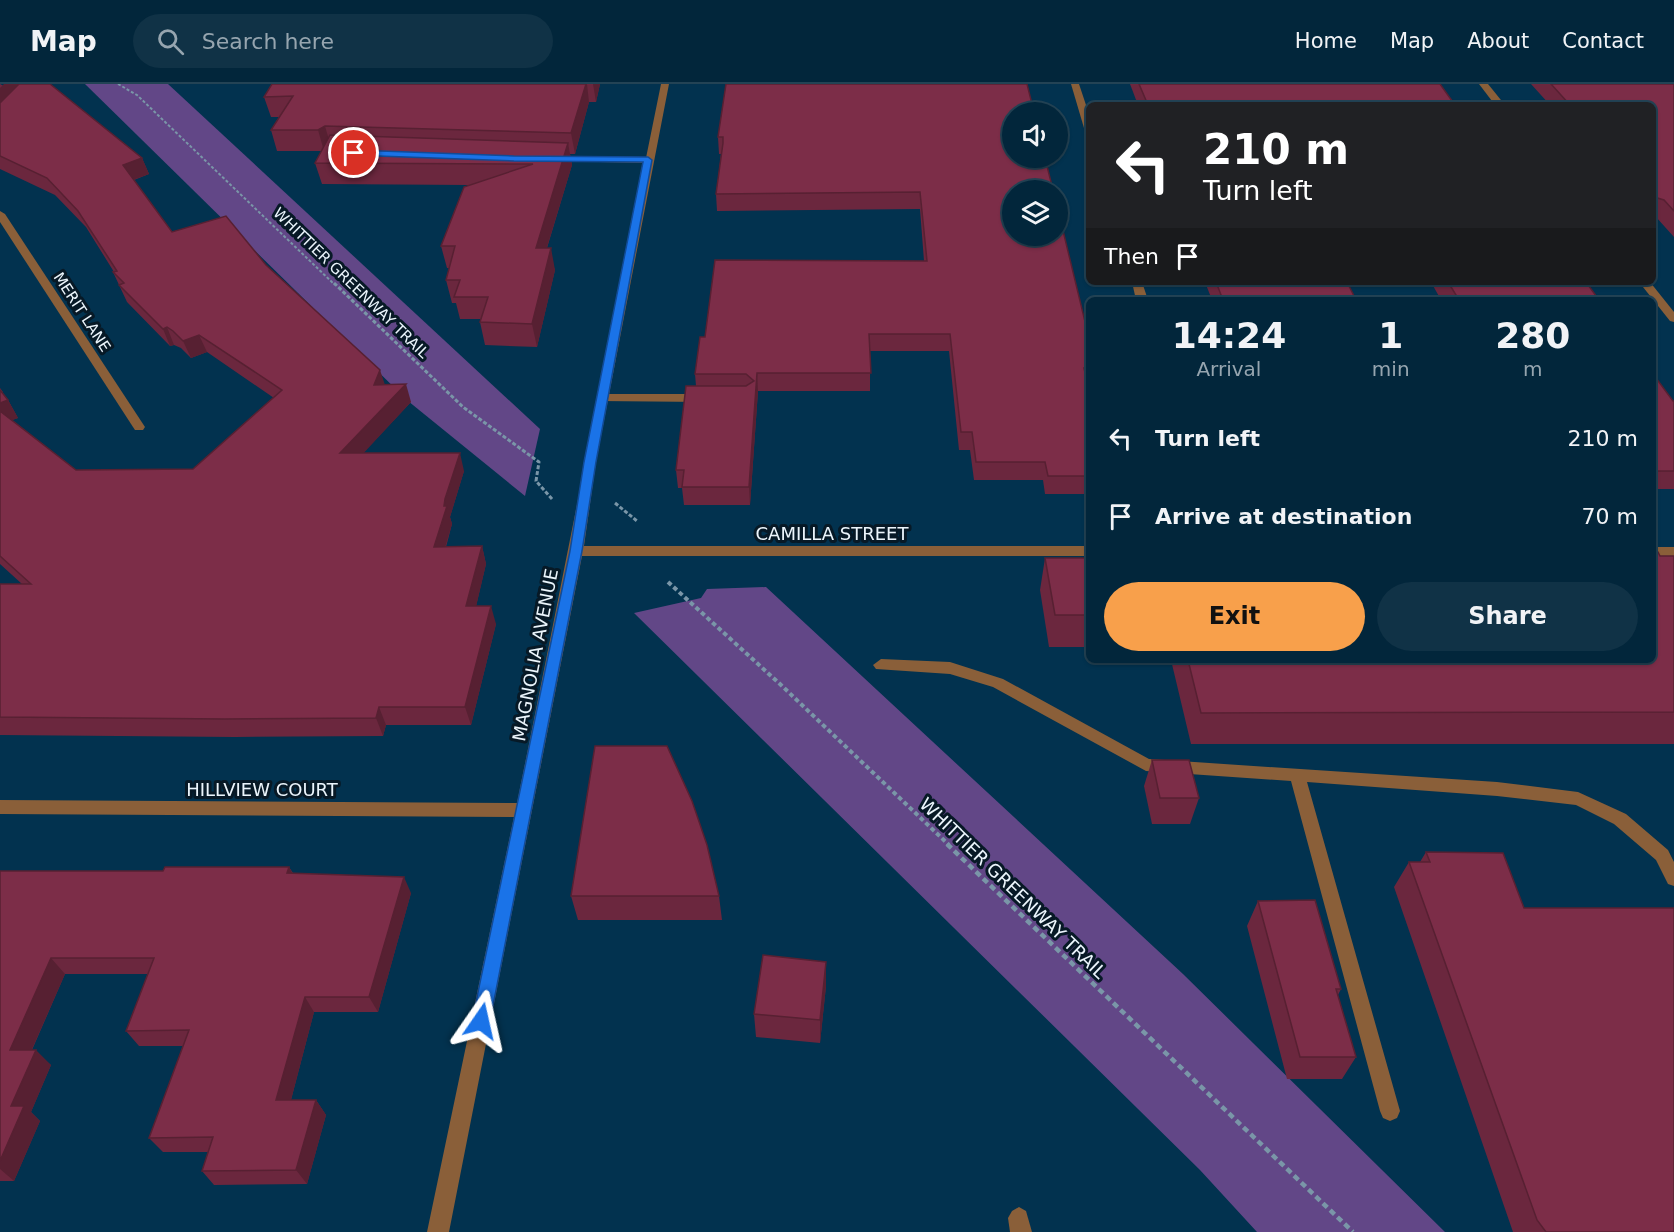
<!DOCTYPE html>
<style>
:root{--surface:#02263b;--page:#103246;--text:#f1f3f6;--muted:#96a5af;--line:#234355;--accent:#f8a04b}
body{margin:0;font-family:"DejaVu Sans",sans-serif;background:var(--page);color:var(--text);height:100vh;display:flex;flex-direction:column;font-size:22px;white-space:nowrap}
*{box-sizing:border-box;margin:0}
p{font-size:20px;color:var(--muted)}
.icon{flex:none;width:33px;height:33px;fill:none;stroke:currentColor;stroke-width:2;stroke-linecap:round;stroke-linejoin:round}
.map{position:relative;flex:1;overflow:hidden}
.sheet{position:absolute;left:1086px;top:213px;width:570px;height:366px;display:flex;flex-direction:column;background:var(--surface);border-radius:9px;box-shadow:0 2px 4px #0004,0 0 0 2px var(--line)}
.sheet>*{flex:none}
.top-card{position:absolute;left:1086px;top:18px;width:570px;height:183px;border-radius:9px;box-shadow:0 2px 4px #0004,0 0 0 2px var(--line);background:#202124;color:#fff;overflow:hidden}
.controls{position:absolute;left:1002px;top:18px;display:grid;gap:12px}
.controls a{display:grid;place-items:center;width:66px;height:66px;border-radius:50%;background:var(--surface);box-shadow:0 2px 4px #0004,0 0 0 2px var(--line);font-size:30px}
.pin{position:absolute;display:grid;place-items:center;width:51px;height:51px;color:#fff;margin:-26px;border:3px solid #fff;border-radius:50%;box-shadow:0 2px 6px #0007}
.me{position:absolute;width:66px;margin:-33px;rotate:11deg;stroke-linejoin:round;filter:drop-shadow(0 0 4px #0008)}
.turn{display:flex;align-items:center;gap:21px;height:126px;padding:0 18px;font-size:27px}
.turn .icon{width:78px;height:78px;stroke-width:2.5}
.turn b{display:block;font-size:42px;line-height:51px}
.then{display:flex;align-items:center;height:57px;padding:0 18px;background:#0003;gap:12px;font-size:22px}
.eta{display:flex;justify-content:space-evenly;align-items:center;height:102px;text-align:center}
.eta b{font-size:36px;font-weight:700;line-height:42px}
.primary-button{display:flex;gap:12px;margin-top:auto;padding:12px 18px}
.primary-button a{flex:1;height:69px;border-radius:36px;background:var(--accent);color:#111;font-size:24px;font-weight:700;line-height:69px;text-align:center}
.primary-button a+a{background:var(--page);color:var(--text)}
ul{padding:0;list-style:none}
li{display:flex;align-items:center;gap:18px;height:78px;padding:0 18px}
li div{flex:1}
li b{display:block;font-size:22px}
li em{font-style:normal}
header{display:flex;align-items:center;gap:36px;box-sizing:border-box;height:84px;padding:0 30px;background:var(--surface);border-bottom:2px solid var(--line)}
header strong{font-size:28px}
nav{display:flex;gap:33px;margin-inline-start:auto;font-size:21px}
.search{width:420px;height:54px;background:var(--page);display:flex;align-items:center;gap:15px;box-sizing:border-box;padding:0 21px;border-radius:33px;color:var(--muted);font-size:22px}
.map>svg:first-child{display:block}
</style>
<header>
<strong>Map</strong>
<div class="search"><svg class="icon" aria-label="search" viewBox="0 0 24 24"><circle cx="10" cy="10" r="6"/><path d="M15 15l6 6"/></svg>Search here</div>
<nav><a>Home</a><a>Map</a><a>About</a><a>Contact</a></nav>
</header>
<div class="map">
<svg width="1674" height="1148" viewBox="0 0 1674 1148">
<rect width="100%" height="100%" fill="#02324f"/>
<g fill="#624787">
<polygon points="85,0 168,0 540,345 525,412 408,317"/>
<polygon points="766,503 1183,890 1445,1148 1257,1148 1200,1086 634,529 701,514 707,505"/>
</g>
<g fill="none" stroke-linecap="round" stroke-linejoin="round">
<polyline stroke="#7a96a8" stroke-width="2" stroke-dasharray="3 2" stroke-linecap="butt" points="118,0 137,11 335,201"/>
<g stroke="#7a96a8" stroke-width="3" stroke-dasharray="4 2" stroke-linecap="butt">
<polyline points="334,199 463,323 539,378 536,397 553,416"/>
<polyline points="615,419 637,437"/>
</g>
<polyline stroke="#7a96a8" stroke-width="4" stroke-dasharray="4.5 3" stroke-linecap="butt" points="668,498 781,601 949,761"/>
<polyline stroke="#7a96a8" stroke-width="4.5" stroke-dasharray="6 4" stroke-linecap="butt" points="947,760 1353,1148"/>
<g fill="#8a5f39" fill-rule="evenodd">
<polygon points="553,72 648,73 653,76 648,79 550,77 548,75"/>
<polygon points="602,310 704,310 710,314 704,318 598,317 596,314"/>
<polygon points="881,575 950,578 1003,595 1149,675 1497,698 1578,708 1626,730 1668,766 1674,778 1674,802 1668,800 1656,776 1614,740 1576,721 1497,712 1307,698 1400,1027 1397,1034 1390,1037 1383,1034 1380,1027 1291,697 1146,687 993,603 950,590 876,585 873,581"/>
<polygon points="1019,1123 1026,1127 1032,1148 1010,1148 1008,1134 1012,1127"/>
</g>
<g fill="#8a5f39" fill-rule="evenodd">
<path d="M661,0H669L596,378L584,462H1089V472H582L449,1148H427L514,733L0,730V716L517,719C566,480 612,240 661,0Z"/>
<polygon points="1071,0 1079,0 1089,30 1089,47 1084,44"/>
<polygon points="1479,0 1488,0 1505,21 1495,21"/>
<polygon points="0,127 5,130 145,343 143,346 135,346 133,343 0,138"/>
<polygon points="1132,198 1142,198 1148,216 1136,216"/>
<polygon points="1639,198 1650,198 1674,228 1674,238 1670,237"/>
<rect x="1653" y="463" width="21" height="10"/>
</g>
</g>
<g fill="#6b273e">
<polygon points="0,0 142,74 149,90 134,96 172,148 266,181 384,300 411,318 363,369 464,387 450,433 452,440 446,463 482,462 486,480 476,522 496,540 471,641 386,641 383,652 235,653 0,651 0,500 22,500 0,480 0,304 3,308 2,308 8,316 18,334 12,336 76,386 193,385 274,314 207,268 191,274 181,264 174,261 170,262 127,218 113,188 114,188 86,143 55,111 0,85"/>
<polygon points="272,0 600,0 596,18 589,18 575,70 570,70 572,81 547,164 555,186 537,263 485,261 480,238 480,235 460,235 456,219 452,219 446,196 449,184 447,184 441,162 469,101 322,100 315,79 322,67 277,67 271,46 279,33 271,33 264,13"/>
<polygon points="1027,0 1089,254 1089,298 1087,298 1089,307 1089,410 1045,410 1043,396 974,396 970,366 959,366 949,267 870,267 870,307 758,307 750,421 684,421 682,404 678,404 676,386 696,302 695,290 705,253 924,177 920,125 717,127 716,110 721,70 719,70 718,53"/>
<polygon points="1130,0 1440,0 1455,21 1138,21"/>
<polygon points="1531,0 1674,0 1674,153 1656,133 1653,132 1653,21 1550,21"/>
<polygon points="1205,198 1347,198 1356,216 1212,216"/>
<polygon points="1431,198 1586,198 1599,216 1441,216"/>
<polygon points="1653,290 1673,317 1674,317 1674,405 1653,405"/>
<polygon points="1660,472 1674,472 1674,660 1191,660 1171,576 1653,576"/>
<polygon points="1045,474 1089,474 1089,563 1049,563 1040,506"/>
<polygon points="1152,676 1199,714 1190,740 1152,740 1144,702"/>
<polygon points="1426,768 1524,824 1674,1148 1513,1148 1394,803 1409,778 1420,778"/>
<polygon points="289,783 293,789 411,809 378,928 314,928 291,1016 316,1016 326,1031 307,1100 214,1101 202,1087 208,1068 163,1068 149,1054 183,962 139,962 126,947 148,890 65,890 32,966 51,981 31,1028 40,1037 14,1097 0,1097 0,787 163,787"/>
<polygon points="571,812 719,812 722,836 578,836"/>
<polygon points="1258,817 1341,905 1338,911 1356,973 1342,995 1287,995 1247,842"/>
<polygon points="826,878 826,902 820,959 756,953 754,930"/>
</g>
<g fill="#572032">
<polygon points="4,0 27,0 0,28 0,4"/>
<polygon points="586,0 587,0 589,18 575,70 571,49"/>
<polygon points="593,0 600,0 596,18"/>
<polygon points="325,42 331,63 324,67 318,46"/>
<polygon points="568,59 572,81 540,186 536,164"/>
<polygon points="142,74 149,90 130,97 123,81"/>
<polygon points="551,164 555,186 537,263 532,240"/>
<polygon points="167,243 174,261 170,262 163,245"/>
<polygon points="199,251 207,268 191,274 183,257"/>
<polygon points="380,286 386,304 374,301"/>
<polygon points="757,289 758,307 750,421 749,403"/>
<polygon points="406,300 411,318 347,387 340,369"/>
<polygon points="8,316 18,334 4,339 0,333 0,319"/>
<polygon points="460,369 464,387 450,433 452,440 440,481 434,463 445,415"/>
<polygon points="482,462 486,480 472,540 466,522"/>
<polygon points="491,522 496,540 471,641 465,623"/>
<polygon points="379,623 386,641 383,652 376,634"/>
<polygon points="289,783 298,799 287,789"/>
<polygon points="404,793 411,809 378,928 369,913"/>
<polygon points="51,874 65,890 25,981 10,966"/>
<polygon points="826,878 826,902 820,959 820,936"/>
<polygon points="305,913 314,928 287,1031 276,1016"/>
<polygon points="36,966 51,981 31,1028 40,1037 14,1097 0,1085 0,1077 11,1022"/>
<polygon points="316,1016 326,1031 307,1100 296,1086"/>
</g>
<g fill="#7c2d48" stroke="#572032" stroke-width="1.5">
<polygon points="19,0 50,0 142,74 123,81 172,148 226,132 266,181 380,286 374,301 406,300 340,369 460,369 445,415 444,422 447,422 434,463 482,462 466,522 491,522 465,623 379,623 376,634 225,635 0,633 0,500 31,500 0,472 0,327 76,386 193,385 282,306 199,251 183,257 173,247 167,243 163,245 119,201 124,199 113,188 117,187 78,127 47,94 0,72 0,19"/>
<polygon points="272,0 586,0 571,49 325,42 318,46 271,46 293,12 264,13"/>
<polygon points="726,0 1027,0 1034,28 1012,28 1012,74 1045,74 1053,106 1012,106 1012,152 1058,152 1058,126 1089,254 1089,281 1086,281 1086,284 1084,284 1089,307 1089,392 1048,392 1045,378 976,378 972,348 961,348 950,250 869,250 871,289 757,289 749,403 682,403 684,386 676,386 686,302 746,302 754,297 746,290 695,290 700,253 705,253 715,176 927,177 920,108 716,110 723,59 723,53 718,53"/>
<polygon points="1139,0 1440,0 1455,21 1148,21"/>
<polygon points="1551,0 1674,0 1674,127 1664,116 1654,113 1653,112 1653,21 1570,21"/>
<polygon points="330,51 568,59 536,164 551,164 532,240 480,238 488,213 454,213 460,196 446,196 455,162 441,162 464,103 533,80 315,79"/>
<polygon points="1216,198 1347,198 1356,216 1223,216"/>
<polygon points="1448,198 1586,198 1599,216 1459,216"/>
<polygon points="1653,290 1673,317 1674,317 1674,387 1653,387"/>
<polygon points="0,306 8,316 0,319"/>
<polygon points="1653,468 1658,468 1660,472 1674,472 1674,628 1201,629 1188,576 1653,576"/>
<polygon points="1045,474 1089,474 1089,531 1055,531"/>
<polygon points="595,662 667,662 692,717 707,761 719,812 571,812"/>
<polygon points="1152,676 1189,676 1199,714 1160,714"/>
<polygon points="1426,768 1503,769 1524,824 1674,824 1674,1148 1546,1148 1537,1136 1409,778 1430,778"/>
<polygon points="165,783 289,783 287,789 404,793 369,913 305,913 276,1016 316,1016 296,1086 202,1087 213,1053 149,1054 189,946 126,947 154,874 51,874 10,966 36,966 11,1022 24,1022 0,1077 0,787 163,787"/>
<polygon points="1315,816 1341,905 1336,905 1356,973 1300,973 1258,817"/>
<polygon points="763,871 826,878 820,936 754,930"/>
</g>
<polygon fill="#1a73e8" stroke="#114b97" stroke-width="1.5" points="354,66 514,72 648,73 652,76 596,378 582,467 490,937 487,943 481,945 475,943 472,937 570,467 584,378 643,78 514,77 350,71"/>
<g text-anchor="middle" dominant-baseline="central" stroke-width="6" stroke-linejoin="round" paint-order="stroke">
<g font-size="15" fill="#ebf5fc" stroke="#071926">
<text transform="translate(351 199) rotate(44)">WHITTIER GREENWAY TRAIL</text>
<text transform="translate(82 228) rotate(57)">MERIT LANE</text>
</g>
<g font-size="18" fill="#ebf5fc" stroke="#071926">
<text x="832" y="449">CAMILLA STREET</text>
<text transform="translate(535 571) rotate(-79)">MAGNOLIA AVENUE</text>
<text x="262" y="705">HILLVIEW COURT</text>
<text transform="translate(1013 804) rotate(44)">WHITTIER GREENWAY TRAIL</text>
</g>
</g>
</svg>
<div class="controls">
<a><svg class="icon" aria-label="sound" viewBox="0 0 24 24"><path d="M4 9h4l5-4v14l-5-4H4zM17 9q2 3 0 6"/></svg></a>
<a><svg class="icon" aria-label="layers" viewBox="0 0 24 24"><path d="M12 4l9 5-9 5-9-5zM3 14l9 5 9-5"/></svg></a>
</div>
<div class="pin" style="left:354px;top:69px;background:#d93025"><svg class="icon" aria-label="arrive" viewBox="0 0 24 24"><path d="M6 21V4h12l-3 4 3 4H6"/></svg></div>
<svg class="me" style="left:481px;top:937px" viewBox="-20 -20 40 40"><path d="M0-17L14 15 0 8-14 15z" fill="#1a73e8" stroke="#fff" stroke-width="4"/></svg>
<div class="top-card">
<div class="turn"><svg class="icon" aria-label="left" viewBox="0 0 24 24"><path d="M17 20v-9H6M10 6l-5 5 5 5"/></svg><div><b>210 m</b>Turn left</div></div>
<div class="then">Then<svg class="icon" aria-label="arrive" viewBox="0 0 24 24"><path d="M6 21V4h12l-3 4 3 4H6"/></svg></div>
</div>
<section class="sheet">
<div class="eta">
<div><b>14:24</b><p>Arrival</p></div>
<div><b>1</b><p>min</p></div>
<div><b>280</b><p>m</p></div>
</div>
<ul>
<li><svg class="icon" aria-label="left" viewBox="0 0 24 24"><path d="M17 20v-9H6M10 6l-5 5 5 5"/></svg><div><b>Turn left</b></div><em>210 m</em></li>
<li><svg class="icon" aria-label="arrive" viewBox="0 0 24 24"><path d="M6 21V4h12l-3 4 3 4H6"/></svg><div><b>Arrive at destination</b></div><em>70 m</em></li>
</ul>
<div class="primary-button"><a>Exit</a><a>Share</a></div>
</section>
</div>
